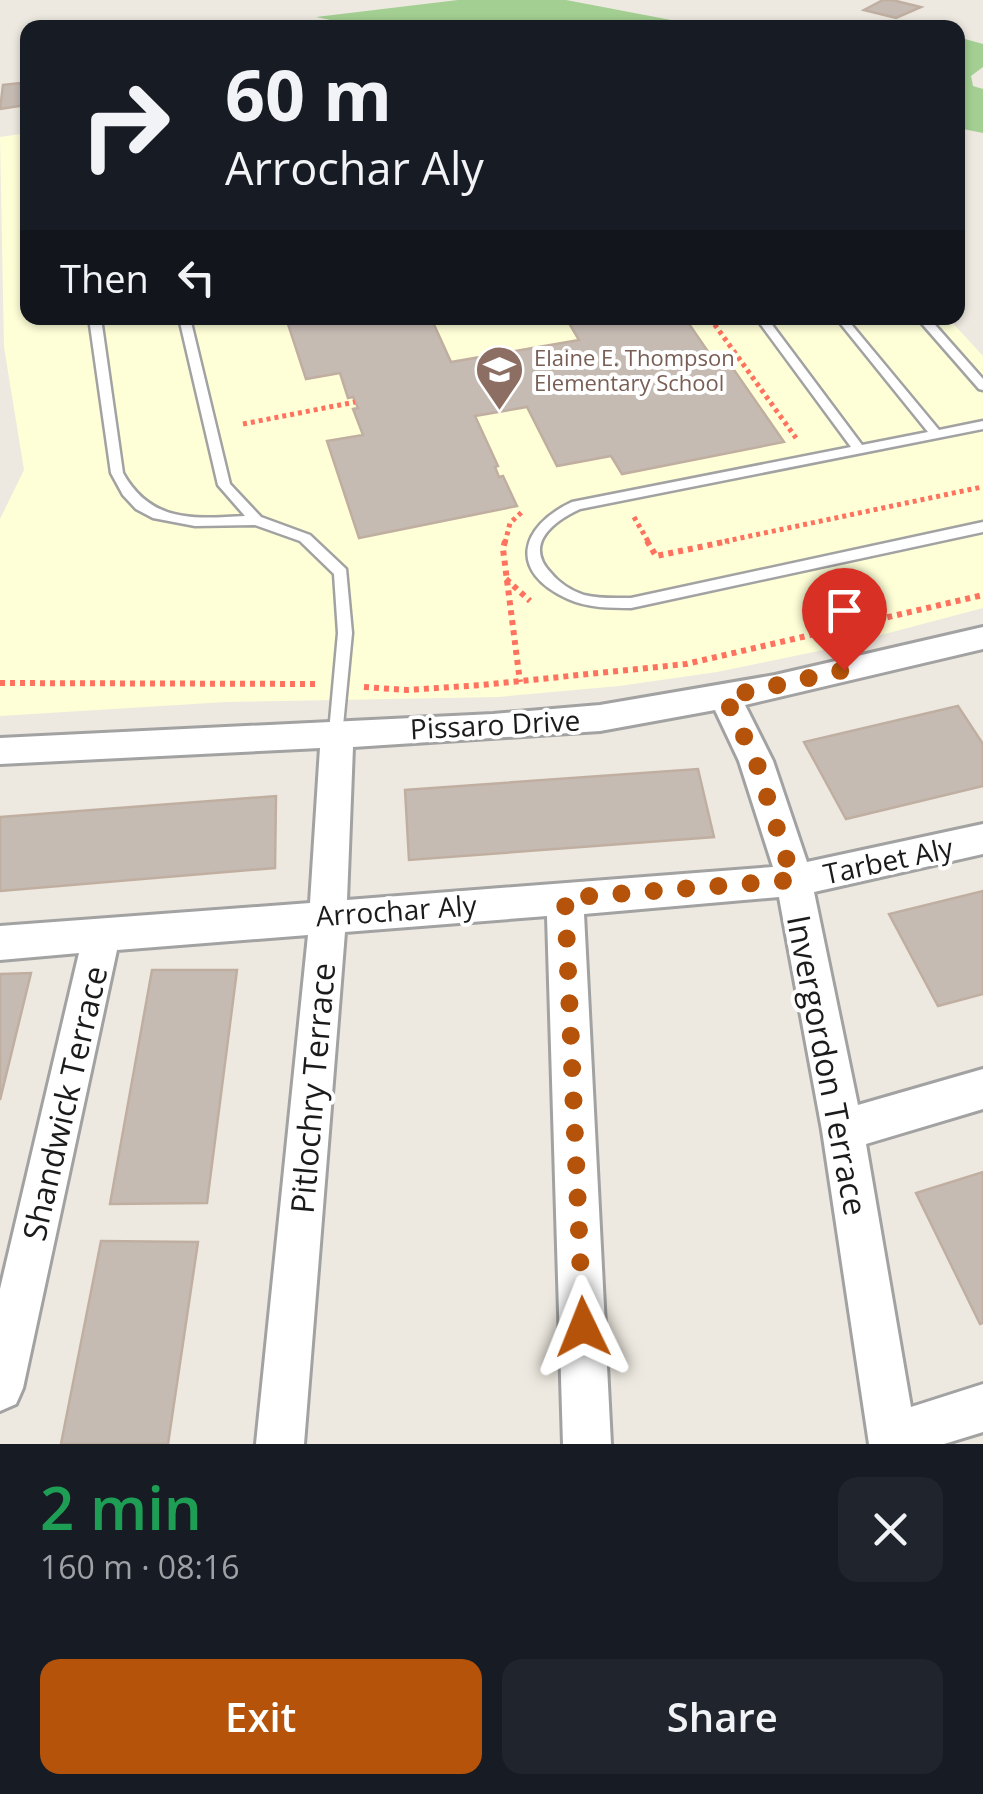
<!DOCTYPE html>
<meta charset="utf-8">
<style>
:root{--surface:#171b24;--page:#20242c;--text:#f1f3f6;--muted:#9ea1a6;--accent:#b45309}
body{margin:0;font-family:"Open Sans",sans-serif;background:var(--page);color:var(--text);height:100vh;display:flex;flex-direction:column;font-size:38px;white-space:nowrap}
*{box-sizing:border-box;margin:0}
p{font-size:32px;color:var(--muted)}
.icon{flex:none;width:55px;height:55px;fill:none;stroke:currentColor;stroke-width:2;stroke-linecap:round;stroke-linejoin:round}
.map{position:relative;height:1444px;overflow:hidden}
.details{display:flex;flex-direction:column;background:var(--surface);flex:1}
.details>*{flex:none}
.top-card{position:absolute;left:20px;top:20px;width:945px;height:305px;border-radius:20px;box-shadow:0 2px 8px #0004;background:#171b24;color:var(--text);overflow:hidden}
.pin{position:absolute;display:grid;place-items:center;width:85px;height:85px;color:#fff;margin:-102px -42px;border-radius:50% 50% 50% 0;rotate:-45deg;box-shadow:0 0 10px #0007}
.pin .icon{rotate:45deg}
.me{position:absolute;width:110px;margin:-55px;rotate:358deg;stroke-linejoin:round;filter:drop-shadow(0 0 8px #0008)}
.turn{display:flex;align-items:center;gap:35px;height:210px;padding:0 40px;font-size:45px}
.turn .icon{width:130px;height:130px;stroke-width:2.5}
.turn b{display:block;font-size:70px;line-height:85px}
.then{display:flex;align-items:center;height:95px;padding:0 40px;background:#0003;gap:20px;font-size:38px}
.round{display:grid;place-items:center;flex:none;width:105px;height:105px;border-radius:20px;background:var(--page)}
.summary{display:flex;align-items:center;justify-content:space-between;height:170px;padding:0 40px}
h1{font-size:60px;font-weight:600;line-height:75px;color:#1e9e55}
.primary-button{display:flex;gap:20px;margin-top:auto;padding:20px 40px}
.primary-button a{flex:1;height:115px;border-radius:20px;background:var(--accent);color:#fff;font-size:40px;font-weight:600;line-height:115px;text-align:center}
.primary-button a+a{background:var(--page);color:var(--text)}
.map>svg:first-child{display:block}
</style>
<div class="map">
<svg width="983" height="1444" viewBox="0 0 983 1444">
<rect width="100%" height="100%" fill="#ede9e0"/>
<polygon fill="#feffd7" points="27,133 28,318 948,318 983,356 983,608 828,649 717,672 619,686 498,697 226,702 0,716 0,519 24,470 4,347 0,137"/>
<g fill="#a3cf92">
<polygon points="458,0 566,0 708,27 369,28 316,17"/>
<polygon points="958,37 983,44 983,67 971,76 973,86 983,89 983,133 958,128"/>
</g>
<g fill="#c5bbb3" stroke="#c0afa1" stroke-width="2.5">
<polygon points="883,0 892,0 921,7 896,18 864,10"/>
<polygon points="20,83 26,105 0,109 3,85"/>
<polygon points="286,318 431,318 451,362 579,340 566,318 699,318 702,322 689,324 711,356 723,354 784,442 622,474 611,456 557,466 527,407 475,416 498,466 495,467 499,477 503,476 517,506 359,538 327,441 363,435 353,409 358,408 353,397 348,398 340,373 306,379"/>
<polygon points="958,706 983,744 983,786 846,819 804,742"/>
<polygon points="698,769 714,837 409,860 405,790"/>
<polygon points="276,796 275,868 0,891 0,817"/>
<polygon points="983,891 983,994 938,1006 889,914"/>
<polygon points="152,970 237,970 207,1203 110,1204"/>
<polygon points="31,973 0,1100 0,974"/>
<polygon points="983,1172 983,1323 980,1324 916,1193"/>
<polygon points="101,1241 198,1242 168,1444 61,1444"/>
</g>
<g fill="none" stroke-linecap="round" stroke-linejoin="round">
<defs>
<g id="lane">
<path d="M89,318H101L123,473C151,523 194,519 245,516L218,485L179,318H190L230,484L261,517L310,535L346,569L352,633L342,736H332L329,732L338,633L334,574L300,541L255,525L195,526L153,518L136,509L123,495L111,473Z"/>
<path d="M756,318H767L862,445L928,432L836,318H846L939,430L983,421V429L580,509C554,521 523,544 551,573C559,583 572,591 584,595C599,599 615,598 631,598L983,522V532L631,608C610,608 588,608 568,599C508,572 519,527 572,502L851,447Z"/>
<polygon points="917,318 929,318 983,379 983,390 979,389"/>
</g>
<path id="street" d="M983,627V649L745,705L773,761L807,862L983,824V854L814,892L858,1105L983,1069V1109L866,1144L911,1407L983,1384V1432L944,1444H869L822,1130L779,897L584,914L611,1444H563L547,916L345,932L304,1444H256L308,935L117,950L23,1388L16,1404L0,1411V1289L79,953L0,960V926L310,903L320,748L0,764V738L493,714L600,705L775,675ZM715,710L739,761L773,867L347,900L353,747L600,731Z"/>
</defs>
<use href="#lane" stroke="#a2a2a2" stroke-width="5"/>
<use href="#street" stroke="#a2a2a2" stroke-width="6"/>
<g stroke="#ff725f" stroke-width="5" stroke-dasharray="4 4" stroke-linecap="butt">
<polyline points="710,318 796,438"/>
<polyline points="243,424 355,402"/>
<polyline points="634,517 649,543"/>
<polyline points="505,543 510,523 523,511"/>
<polyline points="717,543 982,487"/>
</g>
<g stroke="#ff725f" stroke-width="6" stroke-dasharray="5 5" stroke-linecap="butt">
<polyline points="505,541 503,549 520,682"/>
<polyline points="647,541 656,556 729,541"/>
<polyline points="506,579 530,601"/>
<polyline points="0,683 316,684"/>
<polyline points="364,687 407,690 482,685 686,664 983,595"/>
</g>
<use href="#lane" fill="#fff" fill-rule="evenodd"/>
<use href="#street" fill="#fff" fill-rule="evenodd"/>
</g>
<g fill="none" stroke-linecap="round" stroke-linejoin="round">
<polyline stroke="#b45309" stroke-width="18" stroke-dasharray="0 32.4" points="583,1327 565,898 793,880 756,761 725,697 844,670"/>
</g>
<defs>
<symbol id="school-pin" viewBox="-11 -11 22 30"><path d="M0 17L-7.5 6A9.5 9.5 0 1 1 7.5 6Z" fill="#8d6e63" stroke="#fff"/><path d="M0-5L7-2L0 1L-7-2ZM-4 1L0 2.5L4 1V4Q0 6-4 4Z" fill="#fff"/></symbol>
</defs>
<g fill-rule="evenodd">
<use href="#school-pin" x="472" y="342" width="55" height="75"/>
</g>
<g text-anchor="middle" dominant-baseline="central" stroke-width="8" stroke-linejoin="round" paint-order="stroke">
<g font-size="22" fill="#785e54" stroke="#fff" text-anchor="start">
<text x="534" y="357">Elaine E. Thompson<tspan x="534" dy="25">Elementary School</tspan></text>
</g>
<g font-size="28" fill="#1b1b1b" stroke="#fff">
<text transform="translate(495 724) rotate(-3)">Pissaro Drive</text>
<text transform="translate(888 860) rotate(-12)">Tarbet Aly</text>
<text transform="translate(396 910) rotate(-4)">Arrochar Aly</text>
</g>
<g font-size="32" fill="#1b1b1b" stroke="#fff">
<text transform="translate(828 1065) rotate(79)">Invergordon Terrace</text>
<text transform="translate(312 1088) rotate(-85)">Pitlochry Terrace</text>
<text transform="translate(64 1103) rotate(-77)">Shandwick Terrace</text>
</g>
</g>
</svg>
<div class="pin" style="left:844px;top:670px;background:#d93025"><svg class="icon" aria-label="arrive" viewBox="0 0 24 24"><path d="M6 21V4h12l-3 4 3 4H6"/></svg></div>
<svg class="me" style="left:583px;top:1327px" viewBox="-20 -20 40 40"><path d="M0-17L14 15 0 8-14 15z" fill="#b45309" stroke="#fff" stroke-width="4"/></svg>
<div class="top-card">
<div class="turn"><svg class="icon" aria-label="right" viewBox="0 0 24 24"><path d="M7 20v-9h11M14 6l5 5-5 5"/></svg><div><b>60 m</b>Arrochar Aly</div></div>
<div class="then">Then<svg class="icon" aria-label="left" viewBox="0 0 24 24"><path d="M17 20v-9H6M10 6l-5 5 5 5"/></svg></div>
</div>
</div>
<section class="details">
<div class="summary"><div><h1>2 min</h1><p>160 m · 08:16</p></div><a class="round"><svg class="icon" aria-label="close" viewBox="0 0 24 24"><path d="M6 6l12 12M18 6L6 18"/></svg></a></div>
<div class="primary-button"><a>Exit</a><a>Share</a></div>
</section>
